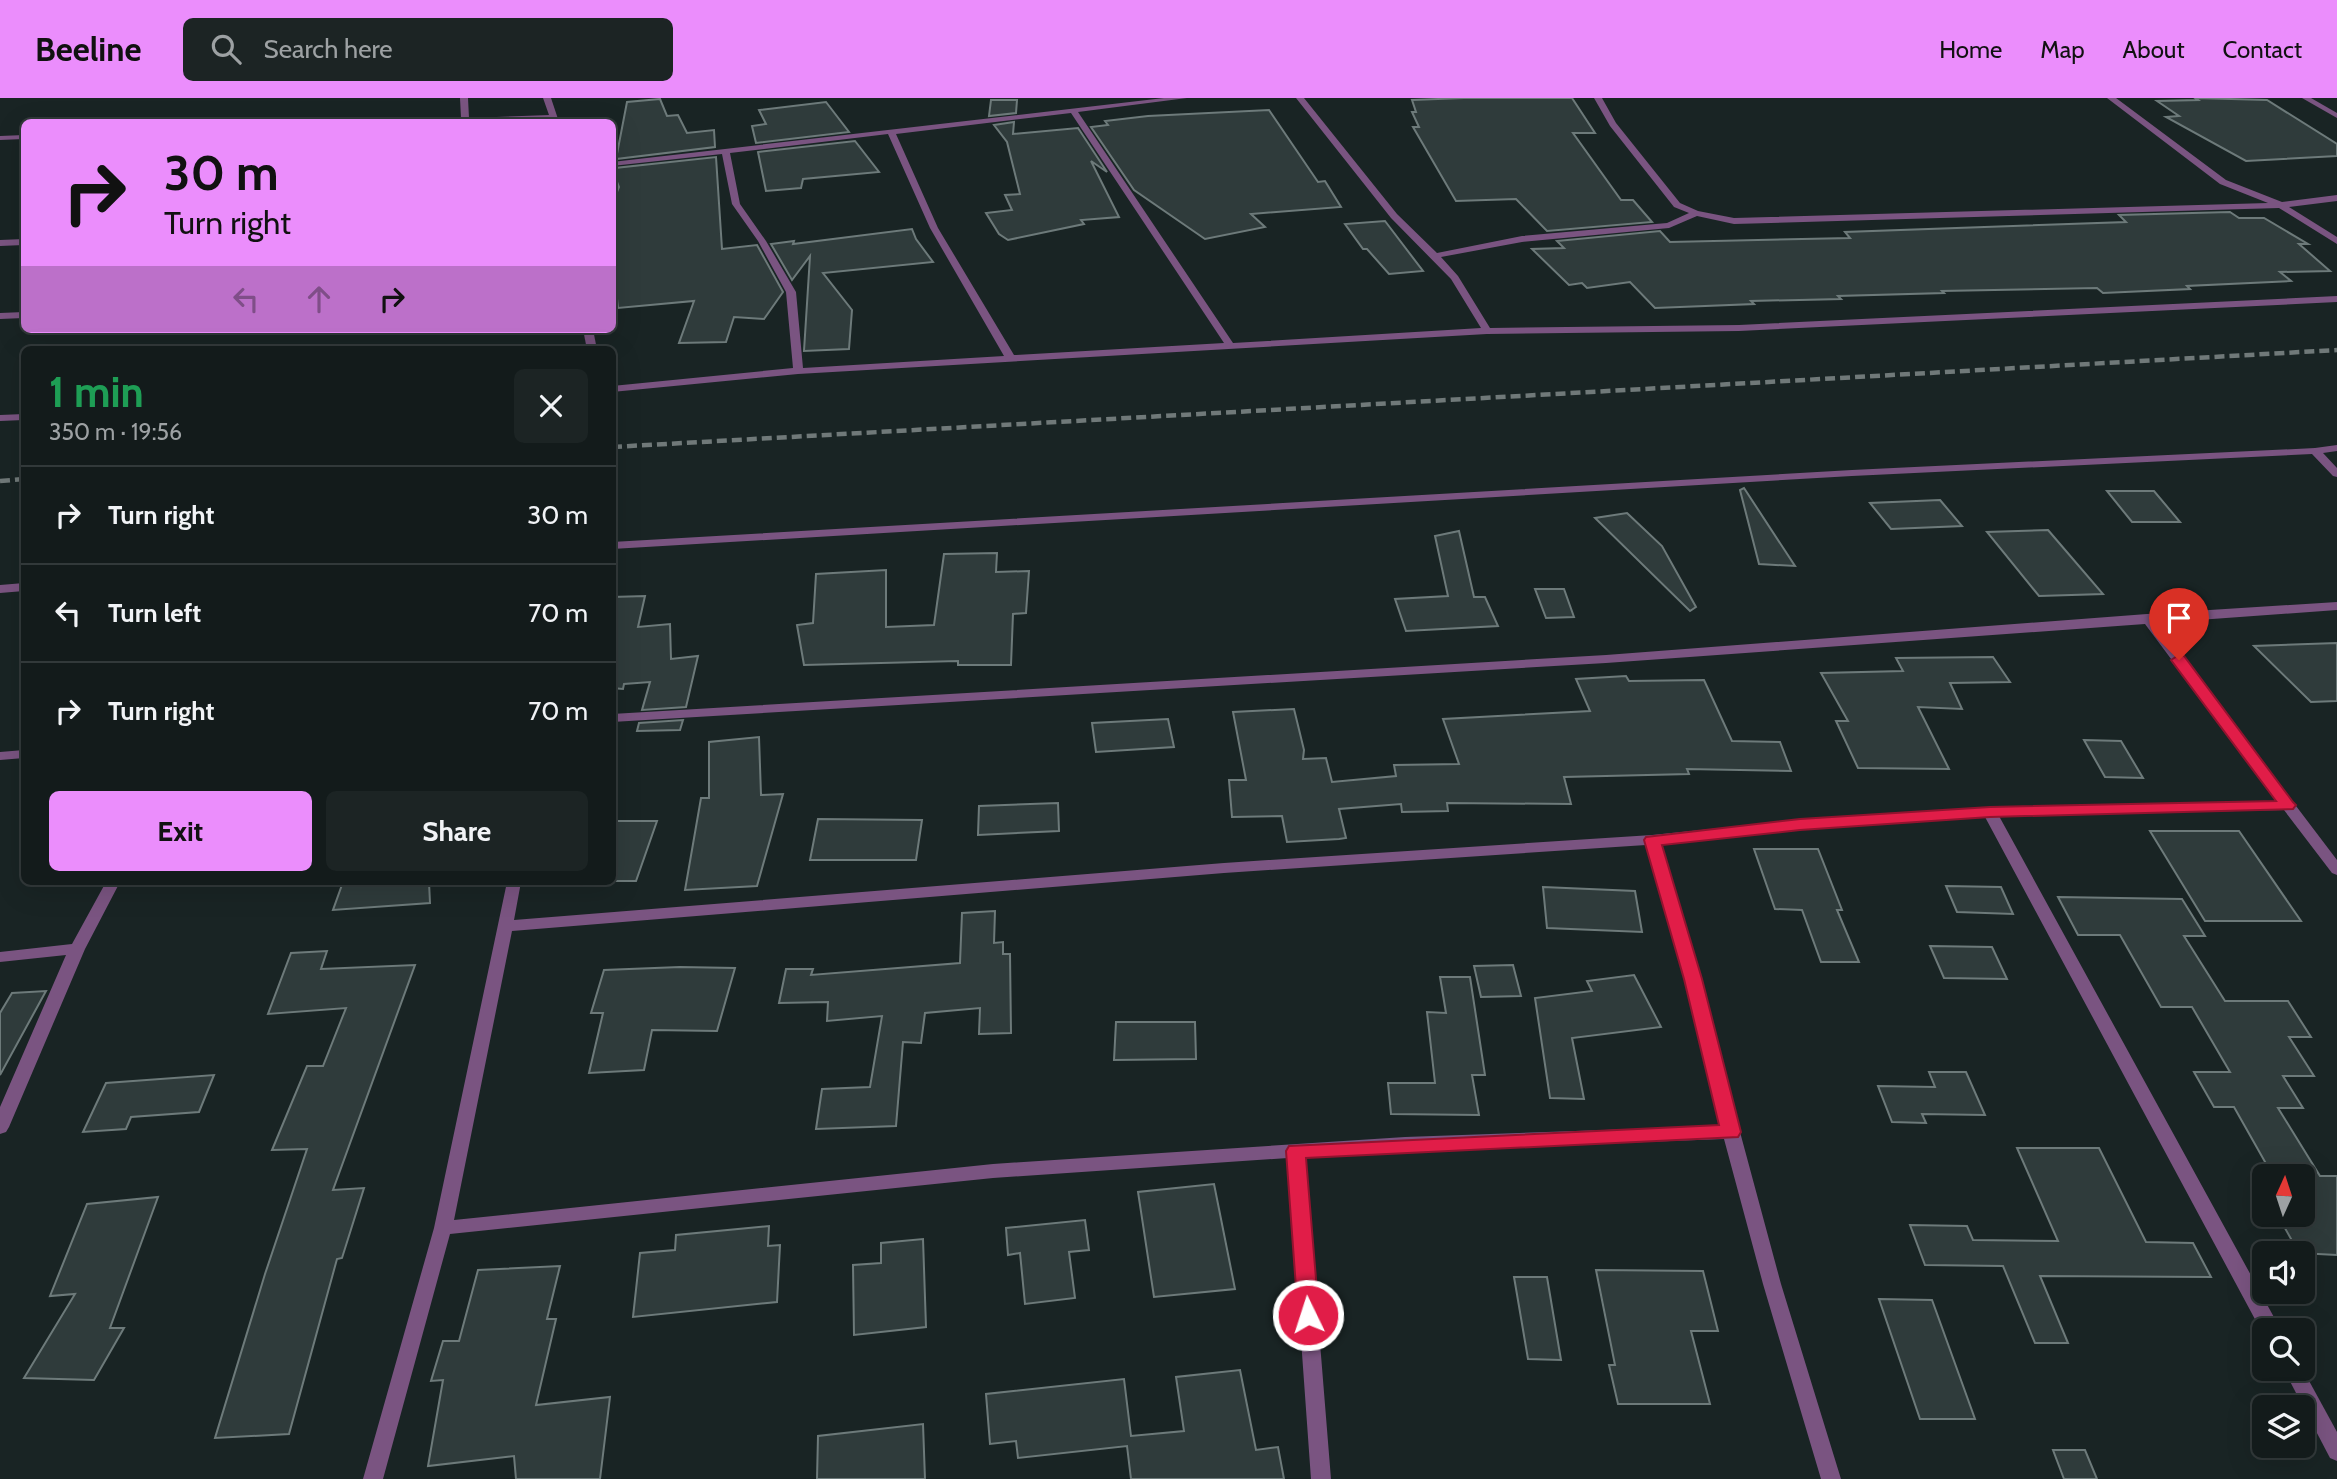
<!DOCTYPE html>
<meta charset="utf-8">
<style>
:root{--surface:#131b1b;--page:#1c2424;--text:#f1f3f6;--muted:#9da1a3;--line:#32393a;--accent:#eb8dfc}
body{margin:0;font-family:Cabin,sans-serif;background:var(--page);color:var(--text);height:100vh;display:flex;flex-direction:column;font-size:26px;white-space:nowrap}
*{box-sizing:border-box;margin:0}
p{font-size:23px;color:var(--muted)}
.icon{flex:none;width:38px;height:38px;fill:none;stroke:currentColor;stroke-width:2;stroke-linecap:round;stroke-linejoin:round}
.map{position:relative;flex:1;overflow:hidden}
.side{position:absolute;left:21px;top:248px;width:595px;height:539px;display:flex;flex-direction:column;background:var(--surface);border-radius:10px;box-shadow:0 7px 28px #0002,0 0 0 2px var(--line)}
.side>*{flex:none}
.guide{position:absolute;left:21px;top:21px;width:595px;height:214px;border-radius:10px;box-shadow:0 7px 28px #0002,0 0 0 2px var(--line);background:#eb8dfc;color:#111;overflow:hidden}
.needle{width:46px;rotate:3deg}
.controls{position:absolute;left:2252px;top:1066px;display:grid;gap:14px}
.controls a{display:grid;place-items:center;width:63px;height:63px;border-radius:10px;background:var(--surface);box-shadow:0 7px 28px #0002,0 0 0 2px var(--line);font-size:35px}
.pin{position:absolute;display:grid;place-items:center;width:60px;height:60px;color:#fff;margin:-72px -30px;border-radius:50% 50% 50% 0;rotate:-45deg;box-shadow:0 0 7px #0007}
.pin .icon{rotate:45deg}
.me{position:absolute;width:77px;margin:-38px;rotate:356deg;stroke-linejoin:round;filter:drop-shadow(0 0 5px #0008)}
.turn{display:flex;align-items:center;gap:24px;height:147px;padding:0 28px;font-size:32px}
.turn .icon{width:91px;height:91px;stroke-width:2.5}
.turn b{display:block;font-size:49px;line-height:60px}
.lanes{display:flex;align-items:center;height:66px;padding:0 28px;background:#0003;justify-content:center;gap:35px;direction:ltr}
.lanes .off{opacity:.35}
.round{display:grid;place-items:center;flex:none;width:74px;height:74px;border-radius:10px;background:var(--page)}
.headline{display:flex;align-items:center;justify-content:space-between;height:119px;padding:0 28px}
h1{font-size:42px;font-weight:700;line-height:52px;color:#1e9e55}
.action{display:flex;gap:14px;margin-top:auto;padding:14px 28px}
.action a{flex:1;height:80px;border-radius:10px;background:var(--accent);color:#111;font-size:28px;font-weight:700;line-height:80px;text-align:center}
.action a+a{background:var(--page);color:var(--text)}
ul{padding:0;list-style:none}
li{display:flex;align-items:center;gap:21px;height:98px;padding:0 28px;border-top:2px solid var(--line)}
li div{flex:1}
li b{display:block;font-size:26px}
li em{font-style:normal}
header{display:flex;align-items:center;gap:42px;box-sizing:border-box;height:98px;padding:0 35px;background:var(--accent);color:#111}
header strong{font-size:33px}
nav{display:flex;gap:38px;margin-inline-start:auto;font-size:24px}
.search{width:490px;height:63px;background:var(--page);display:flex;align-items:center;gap:18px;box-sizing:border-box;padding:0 24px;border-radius:10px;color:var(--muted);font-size:26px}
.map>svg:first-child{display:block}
</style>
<header>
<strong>Beeline</strong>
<div class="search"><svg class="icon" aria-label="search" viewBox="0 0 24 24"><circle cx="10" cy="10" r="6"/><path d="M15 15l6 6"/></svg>Search here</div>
<nav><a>Home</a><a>Map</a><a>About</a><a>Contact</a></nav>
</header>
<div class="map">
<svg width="2337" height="1381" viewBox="0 0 2337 1381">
<rect width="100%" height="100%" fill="#192424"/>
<g fill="#2f3b3b" stroke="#6d7a7a" stroke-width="2">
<polygon points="1464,0 1572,0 1595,35 1573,35 1621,102 1633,102 1652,124 1547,133 1516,101 1456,103 1413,29 1419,29 1412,14 1416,14 1412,2"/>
<polygon points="2195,0 2267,2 2337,46 2337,58 2246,63 2166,19 2179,18 2157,3 2198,2"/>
<polygon points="660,1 667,18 678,17 687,35 714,32 715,49 616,61 627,4"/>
<polygon points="991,2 1017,2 1016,15 989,18"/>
<polygon points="826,4 849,34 756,45 752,28 766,26 759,12"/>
<polygon points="1269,12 1318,84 1325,83 1341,109 1251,116 1265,129 1205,141 1134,92 1091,29 1108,27 1105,23 1148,18"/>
<polygon points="1014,24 1013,36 1078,30 1107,74 1091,63 1119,119 1081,122 1084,126 1008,142 999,136 986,115 1012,112 1005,97 1020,96 1007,44 994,27"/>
<polygon points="855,43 879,74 803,81 801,90 766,93 758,54"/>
<polygon points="716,59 722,151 757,147 783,194 764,221 734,219 726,244 679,245 694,203 618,210 612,154 612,106 619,89 614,76 615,70"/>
<polygon points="2230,114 2239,120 2264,120 2308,146 2299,146 2330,173 2280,174 2291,183 2187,188 2190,191 2103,195 2097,190 1942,193 1944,195 1838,198 1841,201 1751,203 1754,206 1655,210 1630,184 1587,190 1582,185 1569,187 1532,151 1564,150 1557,143 1660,133 1670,144 1850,140 1845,134 2126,124 2119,117"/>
<polygon points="1385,123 1423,173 1389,176 1367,151 1363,151 1345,126"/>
<polygon points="912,131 916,141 933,164 823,175 852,212 849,251 804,253 810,158 792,182 771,146 794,143 793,146"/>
<polygon points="1744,390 1795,468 1759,466 1740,392"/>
<polygon points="2107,393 2154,393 2180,424 2132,424"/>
<polygon points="1940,402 1962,428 1891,431 1870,405"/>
<polygon points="1627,415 1662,448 1696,509 1690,513 1595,420"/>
<polygon points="2048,432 2103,496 2039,498 1987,434"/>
<polygon points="1459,433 1474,499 1485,499 1498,528 1406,533 1395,501 1448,498 1435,438"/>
<polygon points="997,455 996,474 1029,473 1026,515 1013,516 1011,567 958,567 958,563 804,567 797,527 813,525 816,476 886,472 886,529 934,527 944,456"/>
<polygon points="1535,491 1564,491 1574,519 1546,520"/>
<polygon points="645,498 638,529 670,526 671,561 698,558 686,609 642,612 650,584 624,586 623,591 612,590 612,499"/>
<polygon points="2337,545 2337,603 2311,604 2254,548"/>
<polygon points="1993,559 2010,584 1950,585 1962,611 1918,609 1949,671 1858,670 1836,623 1848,623 1821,575 1903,573 1896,560"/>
<polygon points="1626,578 1629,583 1704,582 1732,643 1780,644 1791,673 1687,671 1689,676 1564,679 1571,706 1447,705 1448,713 1402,714 1401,706 1339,711 1346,740 1339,741 1287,744 1282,718 1232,719 1229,682 1246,682 1233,614 1294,611 1304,652 1303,661 1326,660 1332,684 1396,678 1394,667 1459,666 1443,621 1590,613 1576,581"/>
<polygon points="1168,621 1174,649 1096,654 1092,625"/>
<polygon points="683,622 680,632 637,633 639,625"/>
<polygon points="759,639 761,697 783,696 757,788 685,792 701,700 709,700 709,644"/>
<polygon points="2084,642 2121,643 2143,680 2105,679"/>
<polygon points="1058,705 1059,733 978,737 979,708"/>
<polygon points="818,721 922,722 916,762 810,762"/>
<polygon points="612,723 657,723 636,783 612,783"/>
<polygon points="2150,733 2239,733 2301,823 2205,823"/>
<polygon points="1754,751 1818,751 1842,812 1837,812 1859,864 1821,864 1802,812 1775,811"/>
<polygon points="343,784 429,784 430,805 333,812"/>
<polygon points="1946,788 2001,789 2013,816 1957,814"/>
<polygon points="1543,789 1635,793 1642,834 1547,830"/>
<polygon points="2058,799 2182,801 2205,838 2184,838 2225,903 2288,903 2311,939 2289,939 2314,978 2283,978 2303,1010 2278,1010 2320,1078 2337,1078 2337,1157 2299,1155 2277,1116 2303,1116 2303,1078 2264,1078 2264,1095 2255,1078 2273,1078 2234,1009 2214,1009 2194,974 2230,974 2192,909 2161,909 2120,837 2078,837"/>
<polygon points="995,813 994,845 1003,844 1003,856 1010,856 1011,935 979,936 980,910 925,915 921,945 903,944 896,1028 816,1031 822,991 870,989 882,918 827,923 828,904 779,905 786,871 813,871 811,877 960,865 962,815"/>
<polygon points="1930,848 1992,849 2007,881 1944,880"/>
<polygon points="327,853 321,871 415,867 333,1092 364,1090 342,1160 337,1161 289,1336 215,1340 265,1176 307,1051 272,1052 307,968 323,968 346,910 268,916 291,855"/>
<polygon points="1513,867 1521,898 1481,899 1474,868"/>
<polygon points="680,869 735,870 717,933 652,932 644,972 589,975 603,915 591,915 604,872"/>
<polygon points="1634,877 1661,929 1572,940 1584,1001 1550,1000 1535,900 1592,893 1587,883"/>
<polygon points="1440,879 1470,879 1485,977 1472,977 1479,1017 1391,1016 1388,985 1435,985 1427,914 1446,915"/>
<polygon points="46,893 0,977 0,915 12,895"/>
<polygon points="1116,924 1195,924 1196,961 1114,962"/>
<polygon points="1929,974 1966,974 1985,1017 1922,1016 1926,1025 1892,1024 1878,988 1935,989"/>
<polygon points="214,977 199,1014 131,1019 126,1031 83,1034 106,985"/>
<polygon points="2017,1050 2099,1050 2146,1144 2193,1145 2211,1179 2040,1178 2068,1245 2035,1245 2003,1168 1925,1167 1910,1127 1967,1128 1973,1142 2058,1143"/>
<polygon points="1214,1086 1235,1191 1154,1199 1138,1094"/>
<polygon points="158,1099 110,1230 124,1230 94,1282 24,1280 75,1196 50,1198 87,1106"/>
<polygon points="1085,1122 1089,1152 1069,1154 1075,1200 1025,1206 1020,1155 1008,1157 1006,1130"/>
<polygon points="769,1128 768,1148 780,1147 777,1204 633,1219 640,1155 675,1152 676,1137"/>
<polygon points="923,1141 926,1229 854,1237 853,1167 881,1165 881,1145"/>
<polygon points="560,1168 547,1221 556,1221 536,1307 610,1299 600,1381 516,1381 514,1358 428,1368 443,1282 431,1283 443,1243 459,1243 478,1172"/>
<polygon points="1596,1172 1703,1173 1718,1233 1691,1233 1710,1306 1618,1306 1609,1267 1615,1267"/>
<polygon points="1514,1179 1547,1179 1561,1262 1528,1261"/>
<polygon points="1879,1201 1932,1202 1975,1321 1920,1321"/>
<polygon points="1240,1272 1256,1352 1278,1349 1284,1381 1131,1381 1127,1348 1018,1360 1016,1343 990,1346 986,1296 1124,1281 1131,1338 1184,1333 1176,1279"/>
<polygon points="923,1326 925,1381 817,1381 818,1338"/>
<polygon points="2053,1352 2085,1352 2097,1381 2064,1381"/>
</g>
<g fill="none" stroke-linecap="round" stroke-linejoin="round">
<g fill="#7a5481" fill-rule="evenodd">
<polygon points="460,0 468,0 469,20 549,17 543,0 551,0 559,24 551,24 550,21 411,24 415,22 461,20"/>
<path d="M1164,0H1187L1078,14L1233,245L1481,230L1451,181L1391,120L1296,0H1304L1397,116L1437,155L1522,138L1667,125L1689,115L1674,109L1610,28L1594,0H1602L1616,25L1680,105L1698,113L1734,120L2268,105L2220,86L2107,0H2116L2226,82L2282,104L2337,97V103L2289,109L2337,139V146L2279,110L1734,126L1697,118L1669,130L1522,144L1441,159L1458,178L1490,230L1739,227L2337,198V204L1739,233L1487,236L798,276L612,294V288L793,270L786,194L758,143L732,106L722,56L612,68V64ZM1071,15L1224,245L1014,257L938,130L896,36ZM888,36L930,130L1004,258L803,270L796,194L766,143L740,106L730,55Z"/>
<polygon points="2302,0 2311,0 2337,15 2337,20"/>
<polygon points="24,37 24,41 0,42 0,38"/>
<polygon points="24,141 24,147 0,148 0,142"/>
<polygon points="24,214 24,220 0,221 0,215"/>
<polygon points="583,231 593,231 597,252 587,252"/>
<polygon points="24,316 24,322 0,323 0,317"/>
<polygon points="2337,347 2337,353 2323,355 2337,370 2337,379 2333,378 2312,356 1852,378 612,451 612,444 1852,372 2315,350"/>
<polygon points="24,485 24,493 0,495 0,487"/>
<path d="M2337,504V512L2157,525L2337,762V777L2332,775L2284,712L1999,718L2281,1232H2264V1238L1985,719L1800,732L1660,746L1702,881L1740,1034L1781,1186L1841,1381H1821L1763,1186L1724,1041L1405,1053L1305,1059L1331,1381H1311L1288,1060L993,1080L450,1136L383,1381H363L434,1130L507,784H521L514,822L1224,765L1652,737L1800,722L1990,710L2277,703L2145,526L1606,565L612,624V616L1606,557L2147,516ZM1646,747L1686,881L1721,1028L1405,1039L993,1066L454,1122L512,833L1224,775Z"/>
<polygon points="24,652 24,660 0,662 0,654"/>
<polygon points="106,784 120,784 85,851 9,1029 6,1034 0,1036 0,1009 66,857 0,864 0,854 72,846"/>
<polygon points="2283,1270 2302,1270 2337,1334 2337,1363 2330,1360"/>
</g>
<g stroke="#707979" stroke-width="4.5" stroke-dasharray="10 5" stroke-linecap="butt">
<polyline points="612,349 2337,252"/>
<polyline points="0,383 24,381"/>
</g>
</g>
<polygon fill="#e11d48" stroke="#92132f" stroke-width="2" points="2179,557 2184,558 2293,704 2296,707 2293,711 1990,719 1800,732 1662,747 1702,881 1741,1034 1738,1039 1306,1060 1319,1217 1316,1223 1308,1226 1301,1223 1298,1217 1286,1053 1289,1048 1719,1027 1684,881 1644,742 1646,739 1800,721 1990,709 2276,703 2171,562"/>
</svg>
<div class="controls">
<a><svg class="needle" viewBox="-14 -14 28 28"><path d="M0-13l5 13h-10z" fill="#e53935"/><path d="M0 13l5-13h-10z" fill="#9da1a3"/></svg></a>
<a><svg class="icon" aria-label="sound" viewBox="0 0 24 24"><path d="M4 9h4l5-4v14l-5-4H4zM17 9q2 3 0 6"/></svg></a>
<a><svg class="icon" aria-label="search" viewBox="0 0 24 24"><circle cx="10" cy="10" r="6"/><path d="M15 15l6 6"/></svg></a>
<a><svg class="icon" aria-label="layers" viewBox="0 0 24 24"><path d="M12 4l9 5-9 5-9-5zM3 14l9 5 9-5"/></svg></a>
</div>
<div class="pin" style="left:2179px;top:562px;background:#d93025"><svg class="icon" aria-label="arrive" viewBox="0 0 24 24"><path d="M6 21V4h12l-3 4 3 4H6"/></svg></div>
<svg class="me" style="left:1308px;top:1217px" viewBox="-20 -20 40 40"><circle r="17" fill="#e11d48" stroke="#fff" stroke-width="3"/><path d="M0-11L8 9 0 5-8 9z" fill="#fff"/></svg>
<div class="guide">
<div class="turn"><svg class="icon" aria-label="right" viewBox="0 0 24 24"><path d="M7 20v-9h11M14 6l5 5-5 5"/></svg><div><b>30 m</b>Turn right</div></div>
<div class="lanes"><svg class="icon off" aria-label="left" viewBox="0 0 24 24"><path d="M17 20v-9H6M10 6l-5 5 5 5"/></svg><svg class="icon off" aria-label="ahead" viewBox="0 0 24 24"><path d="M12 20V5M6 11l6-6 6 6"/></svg><svg class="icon" aria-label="right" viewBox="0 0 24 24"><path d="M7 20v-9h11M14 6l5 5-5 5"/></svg></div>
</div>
<section class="side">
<div class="headline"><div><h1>1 min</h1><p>350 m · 19:56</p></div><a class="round"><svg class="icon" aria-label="close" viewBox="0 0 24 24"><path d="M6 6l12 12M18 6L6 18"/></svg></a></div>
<ul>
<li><svg class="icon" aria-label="right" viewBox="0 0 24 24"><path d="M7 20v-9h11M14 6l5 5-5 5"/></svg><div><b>Turn right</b></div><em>30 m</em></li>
<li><svg class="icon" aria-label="left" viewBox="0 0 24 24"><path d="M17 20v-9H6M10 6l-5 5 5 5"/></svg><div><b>Turn left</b></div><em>70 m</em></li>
<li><svg class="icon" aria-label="right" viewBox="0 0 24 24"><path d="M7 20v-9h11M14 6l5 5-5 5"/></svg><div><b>Turn right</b></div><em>70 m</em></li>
</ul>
<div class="action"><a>Exit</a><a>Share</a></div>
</section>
</div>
